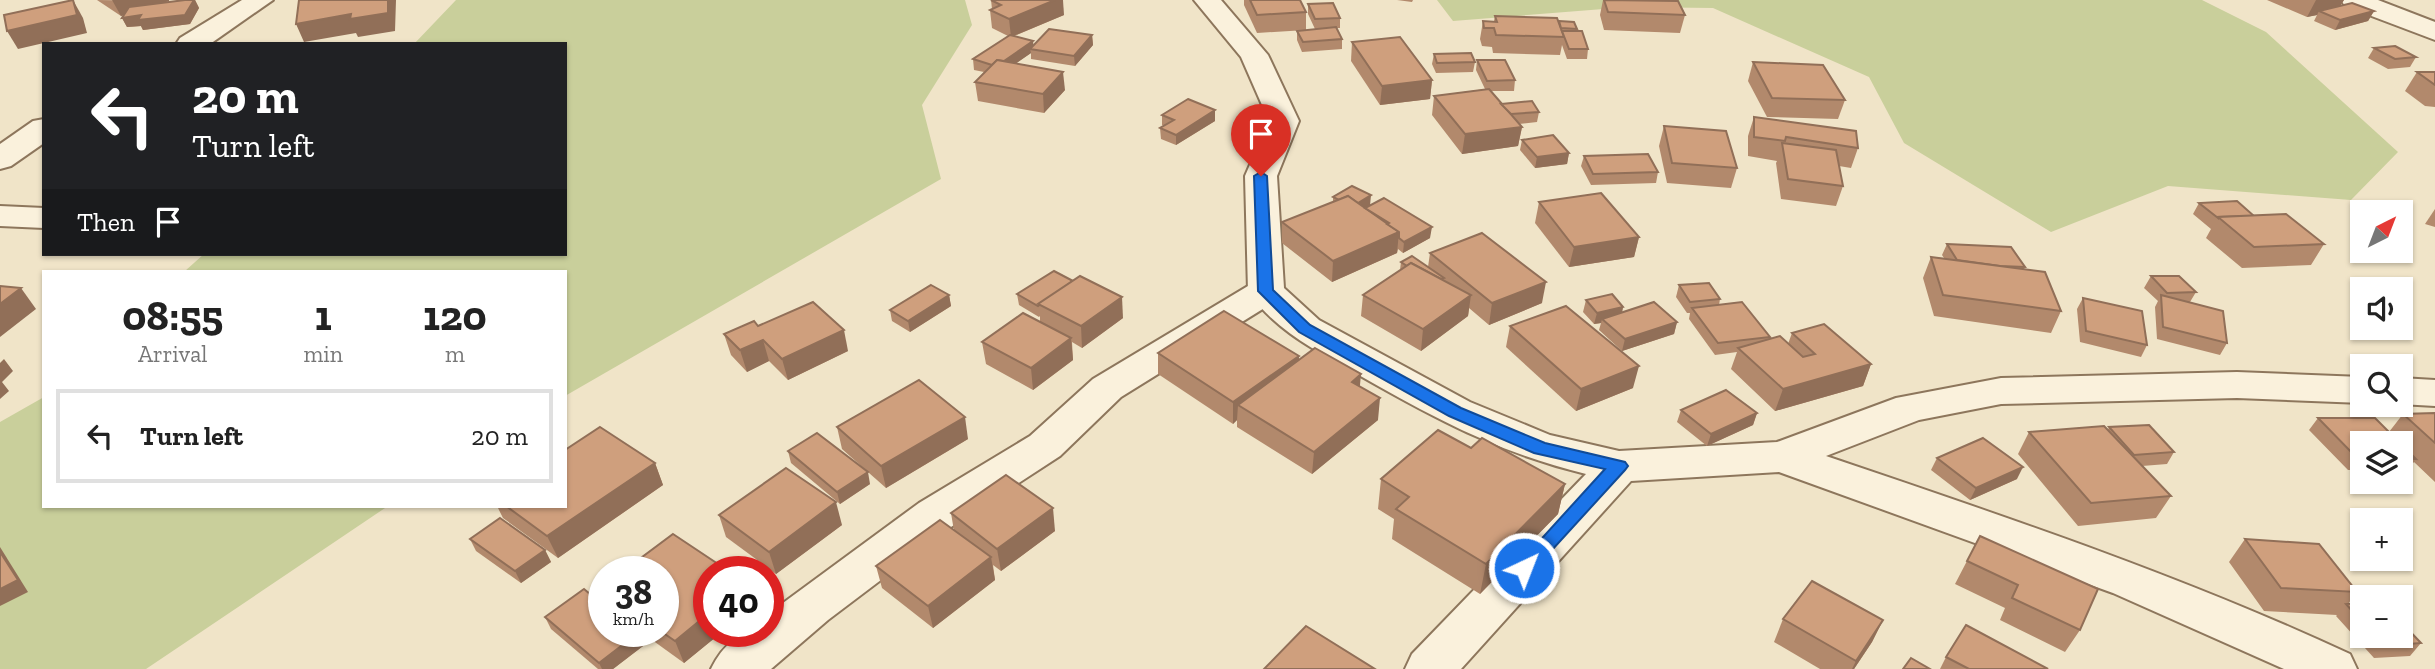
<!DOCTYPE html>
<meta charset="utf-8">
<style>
:root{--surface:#fff;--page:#f6f6f6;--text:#222;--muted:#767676;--line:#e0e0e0}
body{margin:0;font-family:"Zilla Slab",serif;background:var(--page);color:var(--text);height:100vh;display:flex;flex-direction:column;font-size:26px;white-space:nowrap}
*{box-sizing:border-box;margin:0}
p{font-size:23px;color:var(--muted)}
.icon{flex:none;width:38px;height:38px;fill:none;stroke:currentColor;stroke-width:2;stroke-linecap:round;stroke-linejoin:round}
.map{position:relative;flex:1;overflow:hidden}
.sheet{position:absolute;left:42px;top:270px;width:525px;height:238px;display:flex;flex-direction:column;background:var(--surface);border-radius:0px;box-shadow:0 2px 5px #0004}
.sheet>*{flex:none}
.banner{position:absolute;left:42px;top:42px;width:525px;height:214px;border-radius:0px;box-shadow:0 2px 5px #0004;background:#202124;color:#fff;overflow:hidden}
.needle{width:46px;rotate:42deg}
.tools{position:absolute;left:2350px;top:200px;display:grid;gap:14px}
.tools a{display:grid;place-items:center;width:63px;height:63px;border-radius:0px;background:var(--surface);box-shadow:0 2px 5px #0004;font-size:35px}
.speed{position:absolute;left:588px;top:556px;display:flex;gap:14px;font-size:35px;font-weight:700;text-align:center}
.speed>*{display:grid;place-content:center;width:91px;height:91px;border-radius:50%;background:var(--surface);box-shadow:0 2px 5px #0004;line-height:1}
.speed small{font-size:18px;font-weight:400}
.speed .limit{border:10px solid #d22;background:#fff;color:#111}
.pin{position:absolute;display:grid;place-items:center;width:60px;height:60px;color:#fff;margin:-72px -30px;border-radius:50% 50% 50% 0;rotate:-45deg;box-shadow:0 0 7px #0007}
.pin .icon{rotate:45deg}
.me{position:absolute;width:77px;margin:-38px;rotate:43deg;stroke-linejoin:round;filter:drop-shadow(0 0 5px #0008)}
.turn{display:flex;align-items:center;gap:24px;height:147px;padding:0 35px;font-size:32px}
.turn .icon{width:91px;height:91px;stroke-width:2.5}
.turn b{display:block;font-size:49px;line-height:60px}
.then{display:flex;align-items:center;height:66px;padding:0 35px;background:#0003;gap:14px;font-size:26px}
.eta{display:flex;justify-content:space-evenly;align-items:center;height:119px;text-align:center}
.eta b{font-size:42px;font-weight:700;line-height:49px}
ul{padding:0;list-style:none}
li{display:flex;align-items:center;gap:21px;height:94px;margin:0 14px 10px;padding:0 21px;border:4px solid var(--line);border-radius:0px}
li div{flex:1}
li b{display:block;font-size:26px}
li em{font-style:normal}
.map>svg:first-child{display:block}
</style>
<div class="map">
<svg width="2435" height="669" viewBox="0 0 2435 669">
<rect width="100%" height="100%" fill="#f0e4c8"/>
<g fill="#c9cf9b">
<polygon points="456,0 965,0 972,25 922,105 941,179 565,396 565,271 185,271 204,254 565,254 565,44 414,44"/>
<polygon points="1437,0 2202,0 2266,32 2398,152 2351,200 2168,186 2051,232 1904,143 1869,77 1713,8 1629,7 1453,21"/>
<polygon points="44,397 44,506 388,506 146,669 0,669 0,422"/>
</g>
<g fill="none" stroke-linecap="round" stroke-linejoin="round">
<defs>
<g id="minor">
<polygon points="242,0 273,0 210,44 176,44 180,38"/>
<polygon points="2341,0 2378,0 2435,22 2435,40 2345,6"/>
<polygon points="44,119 44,143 11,166 0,169 0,144 33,121"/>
<polygon points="0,206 44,208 44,228 0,226"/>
<path d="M1266,280L1279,283L1284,291L1279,299L1121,397L1060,456L951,527L828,620L771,669H711C724,643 739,632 768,632V614L919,503L1030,436L1093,379L1253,283Z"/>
</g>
<g id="tertiary">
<path d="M1194,0H1221L1268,55L1299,121L1277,176L1284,288L1319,320L1470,402L1550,435L1619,451L1777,442L1896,398L2001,378L2237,372L2362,377V403L2237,398L2001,404L1919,420L1826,456C2003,516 2180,575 2350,654L2357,669H2284L2113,593L1779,472L1631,481L1461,669H1405L1412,654L1586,474C1499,453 1434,418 1357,374C1317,351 1274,330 1248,291L1245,176L1269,121L1241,57Z"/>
<polygon points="2401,378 2435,380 2435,406 2400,404"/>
</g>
</defs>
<use href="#minor" stroke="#8d765c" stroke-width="4"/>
<use href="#tertiary" stroke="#8d765c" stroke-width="4"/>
<use href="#minor" fill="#faf1dc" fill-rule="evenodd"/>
<use href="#tertiary" fill="#faf1dc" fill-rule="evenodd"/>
</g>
<g fill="#b2896c">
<polygon points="97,0 169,1 162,3 195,0 199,8 190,24 143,30 141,26 127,27 122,18 124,15 121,16"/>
<polygon points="991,0 1064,15 1014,36 1033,46 1092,35 1093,45 1075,66 1031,59 1031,53 1016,63 1065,90 1044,113 978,101 975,82 984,72 974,70 973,59 1008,36 992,28 990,10 992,9"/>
<polygon points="1244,0 1300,0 1306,12 1306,30 1257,33 1244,5"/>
<polygon points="1397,0 1413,0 1412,2"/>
<polygon points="1603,0 1664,0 1685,15 1680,33 1604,30 1600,15"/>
<polygon points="2267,0 2344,0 2340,6 2374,11 2368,21 2335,30 2314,21 2317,15 2307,17"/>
<polygon points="1308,4 1340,18 1340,28 1336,28 1342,39 1342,49 1302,52 1297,40 1297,31 1315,29 1308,14"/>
<polygon points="1495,16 1559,21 1577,29 1576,31 1588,49 1587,59 1567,59 1562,45 1560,55 1493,53 1492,47 1482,46 1480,39 1483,21 1494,21"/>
<polygon points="1352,42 1432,80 1430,99 1380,105 1351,61"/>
<polygon points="2374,48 2416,57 2410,67 2388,69 2368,58"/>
<polygon points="1434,54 1475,62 1473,72 1436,73 1432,64"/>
<polygon points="1477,60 1515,80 1514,91 1490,91 1501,104 1539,112 1537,122 1519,124 1522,127 1518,146 1462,154 1432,115 1434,96 1485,89 1476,70"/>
<polygon points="1753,62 1845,100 1838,119 1767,117 1748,81"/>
<polygon points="2417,72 2435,72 2435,107 2425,106 2405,91"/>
<polygon points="1215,110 1215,121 1176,145 1161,139 1160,128 1164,126 1162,125 1162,115"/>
<polygon points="1754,117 1858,148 1851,168 1839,166 1843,186 1836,206 1781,199 1776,163 1777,161 1748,156 1748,136"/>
<polygon points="1664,126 1737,168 1731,188 1667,183 1659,146"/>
<polygon points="1522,140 1569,153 1567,164 1535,168 1520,150"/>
<polygon points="1584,156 1658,172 1656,183 1591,185 1581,166"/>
<polygon points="1333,197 1370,205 1430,238 1403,253 1398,249 1397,253 1332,282 1282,243 1282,222 1333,202"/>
<polygon points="1539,202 1639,237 1634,257 1569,267 1535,223"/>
<polygon points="2199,203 2254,216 2324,244 2311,265 2242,268 2206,238 2211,229 2193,214"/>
<polygon points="2435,209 2435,227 2425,224"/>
<polygon points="1947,244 2025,267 2024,269 2061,311 2051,333 1934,316 1923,278 1931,257 1944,258 1942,255"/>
<polygon points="1430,253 1542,303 1489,325 1469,308 1468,316 1421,351 1361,316 1363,295 1400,270 1401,262 1428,267"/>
<polygon points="2151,276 2196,292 2190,302 2227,343 2220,355 2157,339 2155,307 2158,301 2144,288"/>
<polygon points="1679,285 1720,299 1719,305 1770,337 1769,339 1788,344 1792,333 1871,364 1863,386 1775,411 1731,369 1737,352 1715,355 1689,319 1690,313 1687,313 1676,297"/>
<polygon points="1017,294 1123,318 1082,348 1072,342 1073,360 1033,390 986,364 982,342 1040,322 1040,316 1039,317 1019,305"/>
<polygon points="949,295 951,306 910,332 892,321 890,310"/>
<polygon points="2083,298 2147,345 2141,357 2080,342 2077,309"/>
<polygon points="1586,300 1623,307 1622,312 1677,322 1674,334 1622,351 1599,330 1601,323 1594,324 1583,312"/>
<polygon points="758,326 848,351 788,380 769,361 747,372 731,355 724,334"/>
<polygon points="1510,326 1633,388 1576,411 1506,347"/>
<polygon points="1158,353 1299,356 1299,360 1360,387 1378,420 1312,474 1237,427 1237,420 1233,424 1158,374"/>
<polygon points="1681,410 1757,413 1753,425 1707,446 1677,422"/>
<polygon points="2435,413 2435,482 2414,462 2407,470 2401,470 2401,443 2362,443 2362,470 2348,470 2309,430 2318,418 2389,432 2403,414"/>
<polygon points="837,427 968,439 886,488 842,449"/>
<polygon points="2109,427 2174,452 2167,464 2142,466 2171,496 2156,518 2078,526 2018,454 2029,432 2108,430"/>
<polygon points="1471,448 1565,484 1558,514 1480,594 1392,539 1394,519 1378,509 1381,479"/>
<polygon points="788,451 870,484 840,504 791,463"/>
<polygon points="1937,458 2017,479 1970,500 1931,470"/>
<polygon points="655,463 663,485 558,558 503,518 497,506 565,506"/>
<polygon points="951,513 1055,531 1001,571 993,565 995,580 933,628 882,588 876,566 954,531"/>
<polygon points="719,515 842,525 776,574 726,537"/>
<polygon points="1980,536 2080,630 2065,652 2000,620 2005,608 1955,584"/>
<polygon points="470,539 545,550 551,562 521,583 476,551"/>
<polygon points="2245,539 2357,592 2348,604 2362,603 2362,635 2401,635 2421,643 2410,656 2374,658 2336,616 2337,615 2264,611 2229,562"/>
<polygon points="545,617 643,646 613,669 598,669 551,629"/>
<polygon points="1783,619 1883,620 1872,642 1854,669 1820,669 1774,642"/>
<polygon points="641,632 722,632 684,663"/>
<polygon points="1946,657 2048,669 1940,669"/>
</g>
<g fill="#916f58">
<polygon points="73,0 83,18 87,33 18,49 7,31"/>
<polygon points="112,0 169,0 169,1 121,16"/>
<polygon points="194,0 195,0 199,8 190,24 143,30 141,26 127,27 122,18"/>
<polygon points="388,0 396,0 395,31 358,37 356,33 304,42 296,24 351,14"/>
<polygon points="1055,0 1063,0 1064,15 1011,37 1009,19"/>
<polygon points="2316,0 2344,0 2337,11 2319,11 2317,15 2307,17"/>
<polygon points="2374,11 2368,21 2335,30 2340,20"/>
<polygon points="1092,35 1093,45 1075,66 1074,56"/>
<polygon points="1033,41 1034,49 1030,49 1031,53 998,76 996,66"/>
<polygon points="1063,72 1065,90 1044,113 1043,94"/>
<polygon points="1432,80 1430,99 1380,105 1382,86"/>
<polygon points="1215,110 1215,121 1176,145 1176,135"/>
<polygon points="1522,127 1518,146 1462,154 1465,134"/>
<polygon points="1569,153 1567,164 1535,168 1537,157"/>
<polygon points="1371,195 1370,206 1351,217 1352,206"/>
<polygon points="1432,227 1430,238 1403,253 1404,242"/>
<polygon points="1399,232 1397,253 1332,282 1333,261"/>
<polygon points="1639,237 1634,257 1569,267 1574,247"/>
<polygon points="1546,282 1542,303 1489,325 1492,303"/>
<polygon points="21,288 36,309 0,337 0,304"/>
<polygon points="949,295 951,306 910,332 908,321"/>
<polygon points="1471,295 1468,316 1421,351 1423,329"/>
<polygon points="1122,297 1123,318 1082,348 1081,326"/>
<polygon points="1623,307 1621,318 1602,319 1601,323 1594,324 1597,313"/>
<polygon points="1677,322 1674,334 1622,351 1625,339"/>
<polygon points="844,330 848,351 788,380 782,359"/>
<polygon points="1071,338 1073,360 1033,390 1031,368"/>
<polygon points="763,340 769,361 747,372 740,350"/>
<polygon points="1299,356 1298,378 1238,405 1237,420 1233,424 1233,402"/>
<polygon points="4,359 13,371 2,382 9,391 0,399 0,363"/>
<polygon points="1871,364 1863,386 1775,411 1783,389"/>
<polygon points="1639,366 1633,388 1576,411 1581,389"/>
<polygon points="1361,374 1359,396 1352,382"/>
<polygon points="1380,398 1378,420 1312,474 1314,452"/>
<polygon points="1757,413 1753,425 1707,446 1711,434"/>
<polygon points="965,417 968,439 886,488 881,466"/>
<polygon points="655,463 663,485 558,558 547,536"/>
<polygon points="2023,467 2017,479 1970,500 1976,488"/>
<polygon points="868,472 870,484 840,504 837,492"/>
<polygon points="1565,484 1558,514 1480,594 1486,564"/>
<polygon points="836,502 842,525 776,574 769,552"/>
<polygon points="1053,508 1055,531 1001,571 997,549"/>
<polygon points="0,547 28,592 0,606"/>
<polygon points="545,550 551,562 521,583 515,571"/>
<polygon points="991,557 995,580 933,628 928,606"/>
<polygon points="709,613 709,632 722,632 684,663 675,641"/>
<polygon points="1883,620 1872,642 1854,669 1852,669 1856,661"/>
<polygon points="638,633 643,646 613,669 602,669 599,663"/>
</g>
<g fill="#cf9f7d" stroke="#916f58" stroke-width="2">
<polygon points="73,0 77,15 7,31 4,15"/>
<polygon points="185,0 194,0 185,15 138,20 141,15 122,18 129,7"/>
<polygon points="299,0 388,0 388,13 350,19 351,14 296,24"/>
<polygon points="991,0 1055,0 1009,19 990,10 1001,5"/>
<polygon points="1250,0 1300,0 1306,12 1257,15"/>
<polygon points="1604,0 1678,1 1685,15 1608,12"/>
<polygon points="1333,3 1340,18 1315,19 1308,4"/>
<polygon points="2352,3 2374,11 2340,20 2319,11"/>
<polygon points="1495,16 1557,18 1564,37 1496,35 1494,28 1484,28 1483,21 1497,22"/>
<polygon points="1559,21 1574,22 1577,29 1561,28"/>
<polygon points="1336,27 1342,39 1303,42 1297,31"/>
<polygon points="1049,29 1092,35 1074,56 1030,49"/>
<polygon points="1562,31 1582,31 1588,49 1569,49"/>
<polygon points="1010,35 1033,41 1004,61 997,60 992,65 973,59"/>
<polygon points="1400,37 1432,80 1382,86 1352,42"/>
<polygon points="2395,46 2416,57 2395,59 2374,48"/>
<polygon points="1471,53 1475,62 1437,63 1434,54"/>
<polygon points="997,60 1063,72 1043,94 975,82"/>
<polygon points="1477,60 1505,60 1515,80 1487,81"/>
<polygon points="1753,62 1823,65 1845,100 1772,98"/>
<polygon points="2417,72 2435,72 2435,85"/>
<polygon points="1489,89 1522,127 1465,134 1434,96"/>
<polygon points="1188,99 1215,110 1176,135 1160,128 1174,120 1162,115"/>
<polygon points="1532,101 1539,112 1511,114 1501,104"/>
<polygon points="1754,117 1856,131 1858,148 1786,137 1785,141 1754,137"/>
<polygon points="1664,126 1726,131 1737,168 1672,163"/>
<polygon points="1553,135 1569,153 1537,157 1522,140"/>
<polygon points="1782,143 1836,150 1843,186 1788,179"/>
<polygon points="1648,154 1658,172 1593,174 1584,156"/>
<polygon points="1352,186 1371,195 1358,203 1348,196 1339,200 1333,197"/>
<polygon points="1601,193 1639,237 1574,247 1539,202"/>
<polygon points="1348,196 1399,232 1333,261 1282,222"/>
<polygon points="1384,198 1432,227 1404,242 1399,238 1399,232 1387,224 1389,223 1365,208"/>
<polygon points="2237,201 2254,216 2218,217 2218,218 2199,203"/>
<polygon points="2286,214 2324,244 2254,247 2218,217"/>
<polygon points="1482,233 1546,282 1492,303 1430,253"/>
<polygon points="1947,244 2011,247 2025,267 2000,266 1957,260"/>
<polygon points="1412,256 1444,278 1441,279 1411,263 1407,266 1401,262"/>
<polygon points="1931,257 2045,272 2061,311 1943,295"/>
<polygon points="1411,263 1471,295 1423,329 1363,295"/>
<polygon points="1054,271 1073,281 1038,306 1017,294"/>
<polygon points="1080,276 1122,297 1081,326 1038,304"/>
<polygon points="2151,276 2179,276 2196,292 2167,293"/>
<polygon points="1709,283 1720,299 1690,302 1679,285"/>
<polygon points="931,285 949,295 908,321 890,310"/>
<polygon points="0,286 21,288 0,304"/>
<polygon points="1612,294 1623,307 1597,313 1586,300"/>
<polygon points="2161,295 2223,311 2227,343 2163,327"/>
<polygon points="2083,298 2142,311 2147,345 2086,331"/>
<polygon points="813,302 844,330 782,359 763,340 740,350 724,334 754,321 758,326"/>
<polygon points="1654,302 1677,322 1625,339 1602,319"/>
<polygon points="1742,302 1770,337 1718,343 1692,308"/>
<polygon points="1566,306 1639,366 1581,389 1510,326"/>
<polygon points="1224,311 1299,356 1233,402 1158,353"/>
<polygon points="1023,313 1071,338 1031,368 982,342"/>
<polygon points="1824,324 1871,364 1783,389 1738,348 1780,336 1803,357 1815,354 1792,333"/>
<polygon points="1315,348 1361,374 1352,382 1380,398 1314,452 1238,405"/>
<polygon points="919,380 965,417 881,466 837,427"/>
<polygon points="1726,390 1757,413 1711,434 1681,410"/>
<polygon points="2435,413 2435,443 2403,414"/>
<polygon points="2318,418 2375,418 2400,443 2362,443 2362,458 2357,458"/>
<polygon points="2149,425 2174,452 2134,455 2109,427"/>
<polygon points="2104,426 2171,496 2091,503 2029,432"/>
<polygon points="600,427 655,463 547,536 506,506 565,506 565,450"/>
<polygon points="1438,430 1471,448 1482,438 1565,484 1486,564 1396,509 1409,497 1381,479"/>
<polygon points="817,433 868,472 837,492 788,451"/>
<polygon points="1983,438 2023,467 1976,488 1937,458"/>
<polygon points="2401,444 2416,459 2401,458"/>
<polygon points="786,468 836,502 769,552 719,515"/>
<polygon points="1006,475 1053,508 997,549 951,513"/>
<polygon points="500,518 545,550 515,571 470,539"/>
<polygon points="940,520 991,557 928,606 876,566"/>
<polygon points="673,534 730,572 709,572 709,613 675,641 662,632 663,632 663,572 622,572"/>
<polygon points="1980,536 2098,589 2080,630 2012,598 2018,585 1967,561"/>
<polygon points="2245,539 2319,544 2357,592 2281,588"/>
<polygon points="0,552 18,580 0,589"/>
<polygon points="1812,581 1883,620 1856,661 1783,619"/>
<polygon points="584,589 604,606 604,632 636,632 638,633 599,663 545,617"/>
<polygon points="2362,603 2362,622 2346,604"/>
<polygon points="2401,622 2421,643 2385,646 2375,635 2401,635"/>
<polygon points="1966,625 2048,669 1969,669 1946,657"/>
<polygon points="1306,626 1375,669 1264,669"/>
<polygon points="1911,658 1930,669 1903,669"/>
</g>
<polygon fill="#1a73e8" stroke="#114b97" stroke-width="2" points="1261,172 1267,176 1273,290 1310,325 1461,408 1545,443 1625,462 1628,466 1625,470 1531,573 1518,573 1515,568 1605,469 1534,453 1449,416 1299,332 1258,291 1254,176"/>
</svg>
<div class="tools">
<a><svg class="needle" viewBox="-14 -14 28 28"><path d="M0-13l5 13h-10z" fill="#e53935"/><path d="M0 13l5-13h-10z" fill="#767676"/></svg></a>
<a><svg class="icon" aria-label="sound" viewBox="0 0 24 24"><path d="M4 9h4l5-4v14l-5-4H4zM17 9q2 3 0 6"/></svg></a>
<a><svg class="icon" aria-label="search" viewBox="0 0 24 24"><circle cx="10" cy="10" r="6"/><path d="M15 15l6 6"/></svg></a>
<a><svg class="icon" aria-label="layers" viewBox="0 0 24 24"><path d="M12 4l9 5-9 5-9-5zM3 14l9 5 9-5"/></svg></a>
<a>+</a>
<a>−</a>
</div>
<div class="speed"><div>38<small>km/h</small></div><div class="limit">40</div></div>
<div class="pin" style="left:1261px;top:176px;background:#d93025"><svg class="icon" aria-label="arrive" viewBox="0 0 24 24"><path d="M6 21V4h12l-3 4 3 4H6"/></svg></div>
<svg class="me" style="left:1524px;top:568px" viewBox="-20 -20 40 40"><circle r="17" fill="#1a73e8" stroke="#fff" stroke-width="3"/><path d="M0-11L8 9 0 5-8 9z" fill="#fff"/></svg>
<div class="banner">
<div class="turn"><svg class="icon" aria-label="left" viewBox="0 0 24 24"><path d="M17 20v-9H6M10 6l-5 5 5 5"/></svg><div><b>20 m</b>Turn left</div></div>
<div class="then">Then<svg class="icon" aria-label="arrive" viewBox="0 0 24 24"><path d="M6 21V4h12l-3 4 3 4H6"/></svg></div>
</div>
<section class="sheet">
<div class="eta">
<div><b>08:55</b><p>Arrival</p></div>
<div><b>1</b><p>min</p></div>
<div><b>120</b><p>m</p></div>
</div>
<ul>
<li><svg class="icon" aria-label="left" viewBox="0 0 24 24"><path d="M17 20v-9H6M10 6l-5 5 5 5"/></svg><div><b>Turn left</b></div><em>20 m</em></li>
</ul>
</section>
</div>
